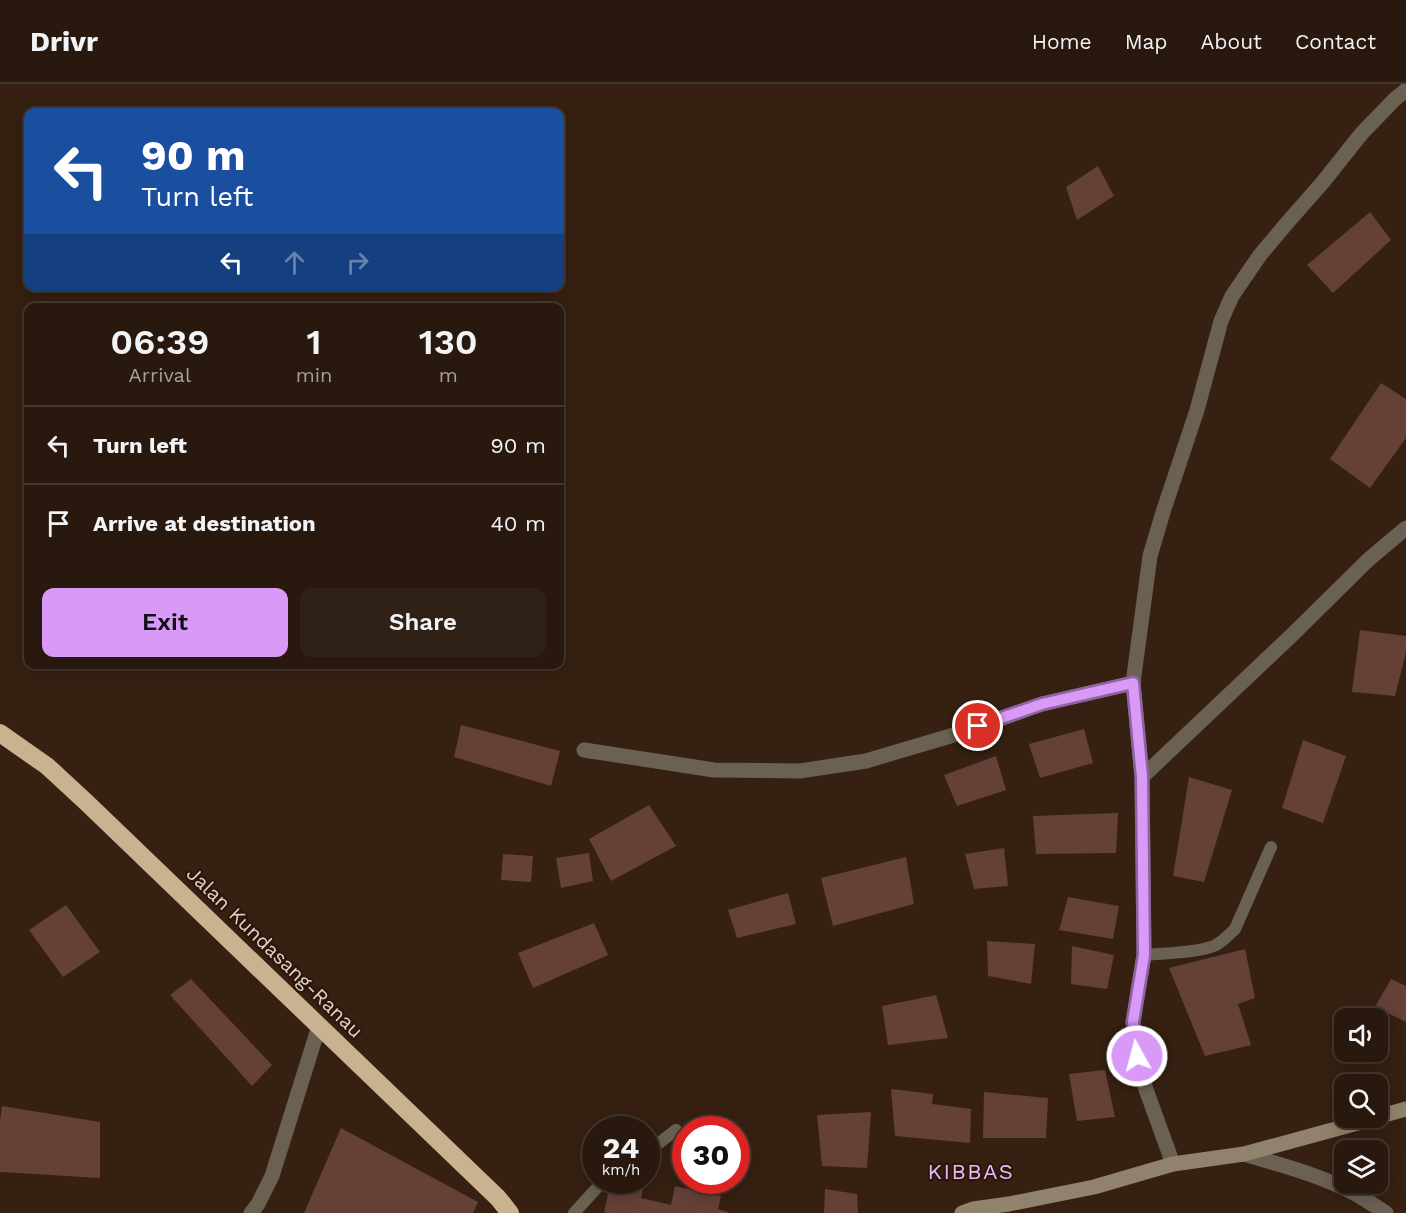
<!DOCTYPE html>
<style>
:root{--surface:#28180d;--page:#302116;--text:#f1f3f6;--muted:#a5a09d;--line:#44372e;--accent:#d99af7}
body{margin:0;font-family:"Work Sans",sans-serif;background:var(--page);color:var(--text);height:100vh;display:flex;flex-direction:column;font-size:22px;white-space:nowrap}
*{box-sizing:border-box;margin:0}
p{font-size:20px;color:var(--muted)}
.icon{flex:none;width:33px;height:33px;fill:none;stroke:currentColor;stroke-width:2;stroke-linecap:round;stroke-linejoin:round}
.map{position:relative;flex:1;overflow:hidden}
.sheet{position:absolute;left:24px;top:219px;width:540px;height:366px;display:flex;flex-direction:column;background:var(--surface);border-radius:12px;box-shadow:0 3px 15px #0003,0 0 0 2px var(--line)}
.sheet>*{flex:none}
.hud{position:absolute;left:24px;top:24px;width:540px;height:183px;border-radius:12px;box-shadow:0 3px 15px #0003,0 0 0 2px var(--line);background:#1a4fa0;color:#fff;overflow:hidden}
.buttons{position:absolute;left:1334px;top:924px;display:grid;gap:12px}
.buttons a{display:grid;place-items:center;width:54px;height:54px;border-radius:12px;background:var(--surface);box-shadow:0 3px 15px #0003,0 0 0 2px var(--line);font-size:30px}
.speed{position:absolute;left:582px;top:1032px;display:flex;gap:12px;font-size:30px;font-weight:700;text-align:center}
.speed>*{display:grid;place-content:center;width:78px;height:78px;border-radius:50%;background:var(--surface);box-shadow:0 3px 15px #0003,0 0 0 2px var(--line);line-height:1}
.speed small{font-size:15px;font-weight:400}
.speed .limit{border:9px solid #d22;background:#fff;color:#111}
.pin{position:absolute;display:grid;place-items:center;width:51px;height:51px;color:#fff;margin:-26px;border:3px solid #fff;border-radius:50%;box-shadow:0 2px 6px #0007}
.me{position:absolute;width:66px;margin:-33px;rotate:353deg;stroke-linejoin:round;filter:drop-shadow(0 0 4px #0008)}
.turn{display:flex;align-items:center;gap:21px;height:126px;padding:0 18px;font-size:27px}
.turn .icon{width:78px;height:78px;stroke-width:2.5}
.turn b{display:block;font-size:42px;line-height:51px}
.lanes{display:flex;align-items:center;height:57px;padding:0 18px;background:#0003;justify-content:center;gap:30px;direction:ltr}
.lanes .off{opacity:.35}
.eta{display:flex;justify-content:space-evenly;align-items:center;height:102px;text-align:center}
.eta b{font-size:36px;font-weight:600;line-height:42px}
.button{display:flex;gap:12px;margin-top:auto;padding:12px 18px}
.button a{flex:1;height:69px;border-radius:12px;background:var(--accent);color:#111;font-size:24px;font-weight:600;line-height:69px;text-align:center}
.button a+a{background:var(--page);color:var(--text)}
ul{padding:0;list-style:none}
li{display:flex;align-items:center;gap:18px;height:78px;padding:0 18px;border-top:2px solid var(--line)}
li div{flex:1}
li b{display:block;font-size:22px}
li em{font-style:normal}
header{display:flex;align-items:center;gap:36px;box-sizing:border-box;height:84px;padding:0 30px;background:var(--surface);border-bottom:2px solid var(--line)}
header strong{font-size:28px}
nav{display:flex;gap:33px;margin-inline-start:auto;font-size:21px}
.map>svg:first-child{display:block}
</style>
<header>
<strong>Drivr</strong>
<nav><a>Home</a><a>Map</a><a>About</a><a>Contact</a></nav>
</header>
<div class="map">
<svg width="1406" height="1129" viewBox="0 0 1406 1129">
<rect width="100%" height="100%" fill="#352011"/>
<g fill="#644037">
<polygon points="1098,82 1114,112 1077,136 1066,103"/>
<polygon points="1370,128 1391,156 1333,209 1307,181"/>
<polygon points="1381,299 1406,315 1406,354 1370,404 1330,375"/>
<polygon points="1360,546 1406,552 1406,568 1395,612 1352,608"/>
<polygon points="461,641 560,667 551,702 454,673"/>
<polygon points="1084,645 1093,679 1040,694 1029,660"/>
<polygon points="1303,656 1346,672 1323,739 1282,724"/>
<polygon points="996,672 1006,706 957,722 944,691"/>
<polygon points="1189,693 1232,706 1204,798 1173,792"/>
<polygon points="649,721 676,762 611,797 589,755"/>
<polygon points="1118,729 1116,769 1036,770 1033,732"/>
<polygon points="1004,764 1008,802 974,805 965,770"/>
<polygon points="589,769 593,797 561,804 556,774"/>
<polygon points="503,770 533,772 531,798 501,796"/>
<polygon points="906,773 914,820 833,842 821,794"/>
<polygon points="788,809 796,840 737,854 728,826"/>
<polygon points="1068,813 1119,822 1113,855 1059,846"/>
<polygon points="66,821 100,868 63,893 29,846"/>
<polygon points="594,839 608,871 533,904 518,869"/>
<polygon points="987,857 1035,860 1031,900 988,892"/>
<polygon points="1072,862 1114,871 1107,905 1071,900"/>
<polygon points="1245,865 1255,914 1238,920 1251,961 1205,972 1169,884"/>
<polygon points="191,895 272,981 252,1002 170,911"/>
<polygon points="1391,895 1406,902 1406,938 1375,923"/>
<polygon points="936,911 948,954 888,961 882,922"/>
<polygon points="1105,986 1115,1033 1077,1037 1069,990"/>
<polygon points="891,1005 933,1010 932,1020 971,1025 970,1059 895,1052"/>
<polygon points="984,1008 1048,1014 1046,1054 983,1054"/>
<polygon points="2,1022 100,1038 100,1094 0,1088 0,1037"/>
<polygon points="871,1028 867,1084 822,1082 817,1031"/>
<polygon points="341,1044 478,1118 473,1129 304,1129"/>
<polygon points="611,1096 633,1096 644,1099 641,1114 671,1121 675,1102 721,1112 718,1125 730,1129 607,1129 604,1128"/>
<polygon points="825,1105 857,1110 858,1129 824,1129"/>
</g>
<g fill="none" stroke-linecap="round" stroke-linejoin="round">
<g stroke="#6a6153" stroke-width="12">
<path d="M1144,871C1163,869 1200,869 1216,861C1223,857 1229,851 1235,845L1271,763"/>
<polyline points="646,1069 676,1046"/>
<polyline points="574,1129 604,1096"/>
</g>
<g stroke="#6a6153" stroke-width="15">
<polyline points="584,666 714,686 800,687 866,677 957,650 1042,620 1133,599"/>
<polyline points="1142,693 1292,551 1368,476 1406,444"/>
<path d="M1244,1070C1281,1081 1320,1091 1354,1109C1365,1115 1375,1122 1386,1129"/>
<polyline points="1173,1080 1139,986 1133,938 1144,871 1142,693 1133,599 1150,472 1164,425 1197,326 1221,237 1232,212 1260,171 1287,139 1323,98 1362,49 1395,15 1406,6"/>
<polyline points="251,1129 258,1120 272,1092 319,942"/>
</g>
<g stroke="#91826d" stroke-width="15">
<polyline points="1377,1033 1406,1025"/>
<polyline points="962,1129 973,1125 1009,1120 1094,1103 1173,1080 1244,1070 1376,1034"/>
</g>
<polyline stroke="#cab291" stroke-width="18" points="0,649 47,682 86,718 498,1114 510,1129"/>
</g>
<g fill="none" stroke-linecap="round" stroke-linejoin="round">
<defs>
<polyline id="route" points="978,642 1042,620 1133,599 1142,693 1144,871 1133,938 1137,972"/>
</defs>
<use href="#route" stroke="#8d64a1" stroke-width="15"/>
<use href="#route" stroke="#d99af7" stroke-width="10"/>
</g>
<g text-anchor="middle" dominant-baseline="central" stroke-width="4.5" stroke-linejoin="round" paint-order="stroke">
<g font-size="20" fill="#e1d2c9" stroke="#2b1608">
<text transform="translate(275 868) rotate(44)">Jalan Kundasang-Ranau</text>
</g>
<g font-size="22" letter-spacing="1.5" fill="#e7bbfd" stroke="#2b1608">
<text x="971" y="1087">KIBBAS</text>
</g>
</g>
</svg>
<div class="buttons">
<a><svg class="icon" aria-label="sound" viewBox="0 0 24 24"><path d="M4 9h4l5-4v14l-5-4H4zM17 9q2 3 0 6"/></svg></a>
<a><svg class="icon" aria-label="search" viewBox="0 0 24 24"><circle cx="10" cy="10" r="6"/><path d="M15 15l6 6"/></svg></a>
<a><svg class="icon" aria-label="layers" viewBox="0 0 24 24"><path d="M12 4l9 5-9 5-9-5zM3 14l9 5 9-5"/></svg></a>
</div>
<div class="speed"><div>24<small>km/h</small></div><div class="limit">30</div></div>
<div class="pin" style="left:978px;top:642px;background:#d93025"><svg class="icon" aria-label="arrive" viewBox="0 0 24 24"><path d="M6 21V4h12l-3 4 3 4H6"/></svg></div>
<svg class="me" style="left:1137px;top:972px" viewBox="-20 -20 40 40"><circle r="17" fill="#d99af7" stroke="#fff" stroke-width="3"/><path d="M0-11L8 9 0 5-8 9z" fill="#fff"/></svg>
<div class="hud">
<div class="turn"><svg class="icon" aria-label="left" viewBox="0 0 24 24"><path d="M17 20v-9H6M10 6l-5 5 5 5"/></svg><div><b>90 m</b>Turn left</div></div>
<div class="lanes"><svg class="icon" aria-label="left" viewBox="0 0 24 24"><path d="M17 20v-9H6M10 6l-5 5 5 5"/></svg><svg class="icon off" aria-label="ahead" viewBox="0 0 24 24"><path d="M12 20V5M6 11l6-6 6 6"/></svg><svg class="icon off" aria-label="right" viewBox="0 0 24 24"><path d="M7 20v-9h11M14 6l5 5-5 5"/></svg></div>
</div>
<section class="sheet">
<div class="eta">
<div><b>06:39</b><p>Arrival</p></div>
<div><b>1</b><p>min</p></div>
<div><b>130</b><p>m</p></div>
</div>
<ul>
<li><svg class="icon" aria-label="left" viewBox="0 0 24 24"><path d="M17 20v-9H6M10 6l-5 5 5 5"/></svg><div><b>Turn left</b></div><em>90 m</em></li>
<li><svg class="icon" aria-label="arrive" viewBox="0 0 24 24"><path d="M6 21V4h12l-3 4 3 4H6"/></svg><div><b>Arrive at destination</b></div><em>40 m</em></li>
</ul>
<div class="button"><a>Exit</a><a>Share</a></div>
</section>
</div>
